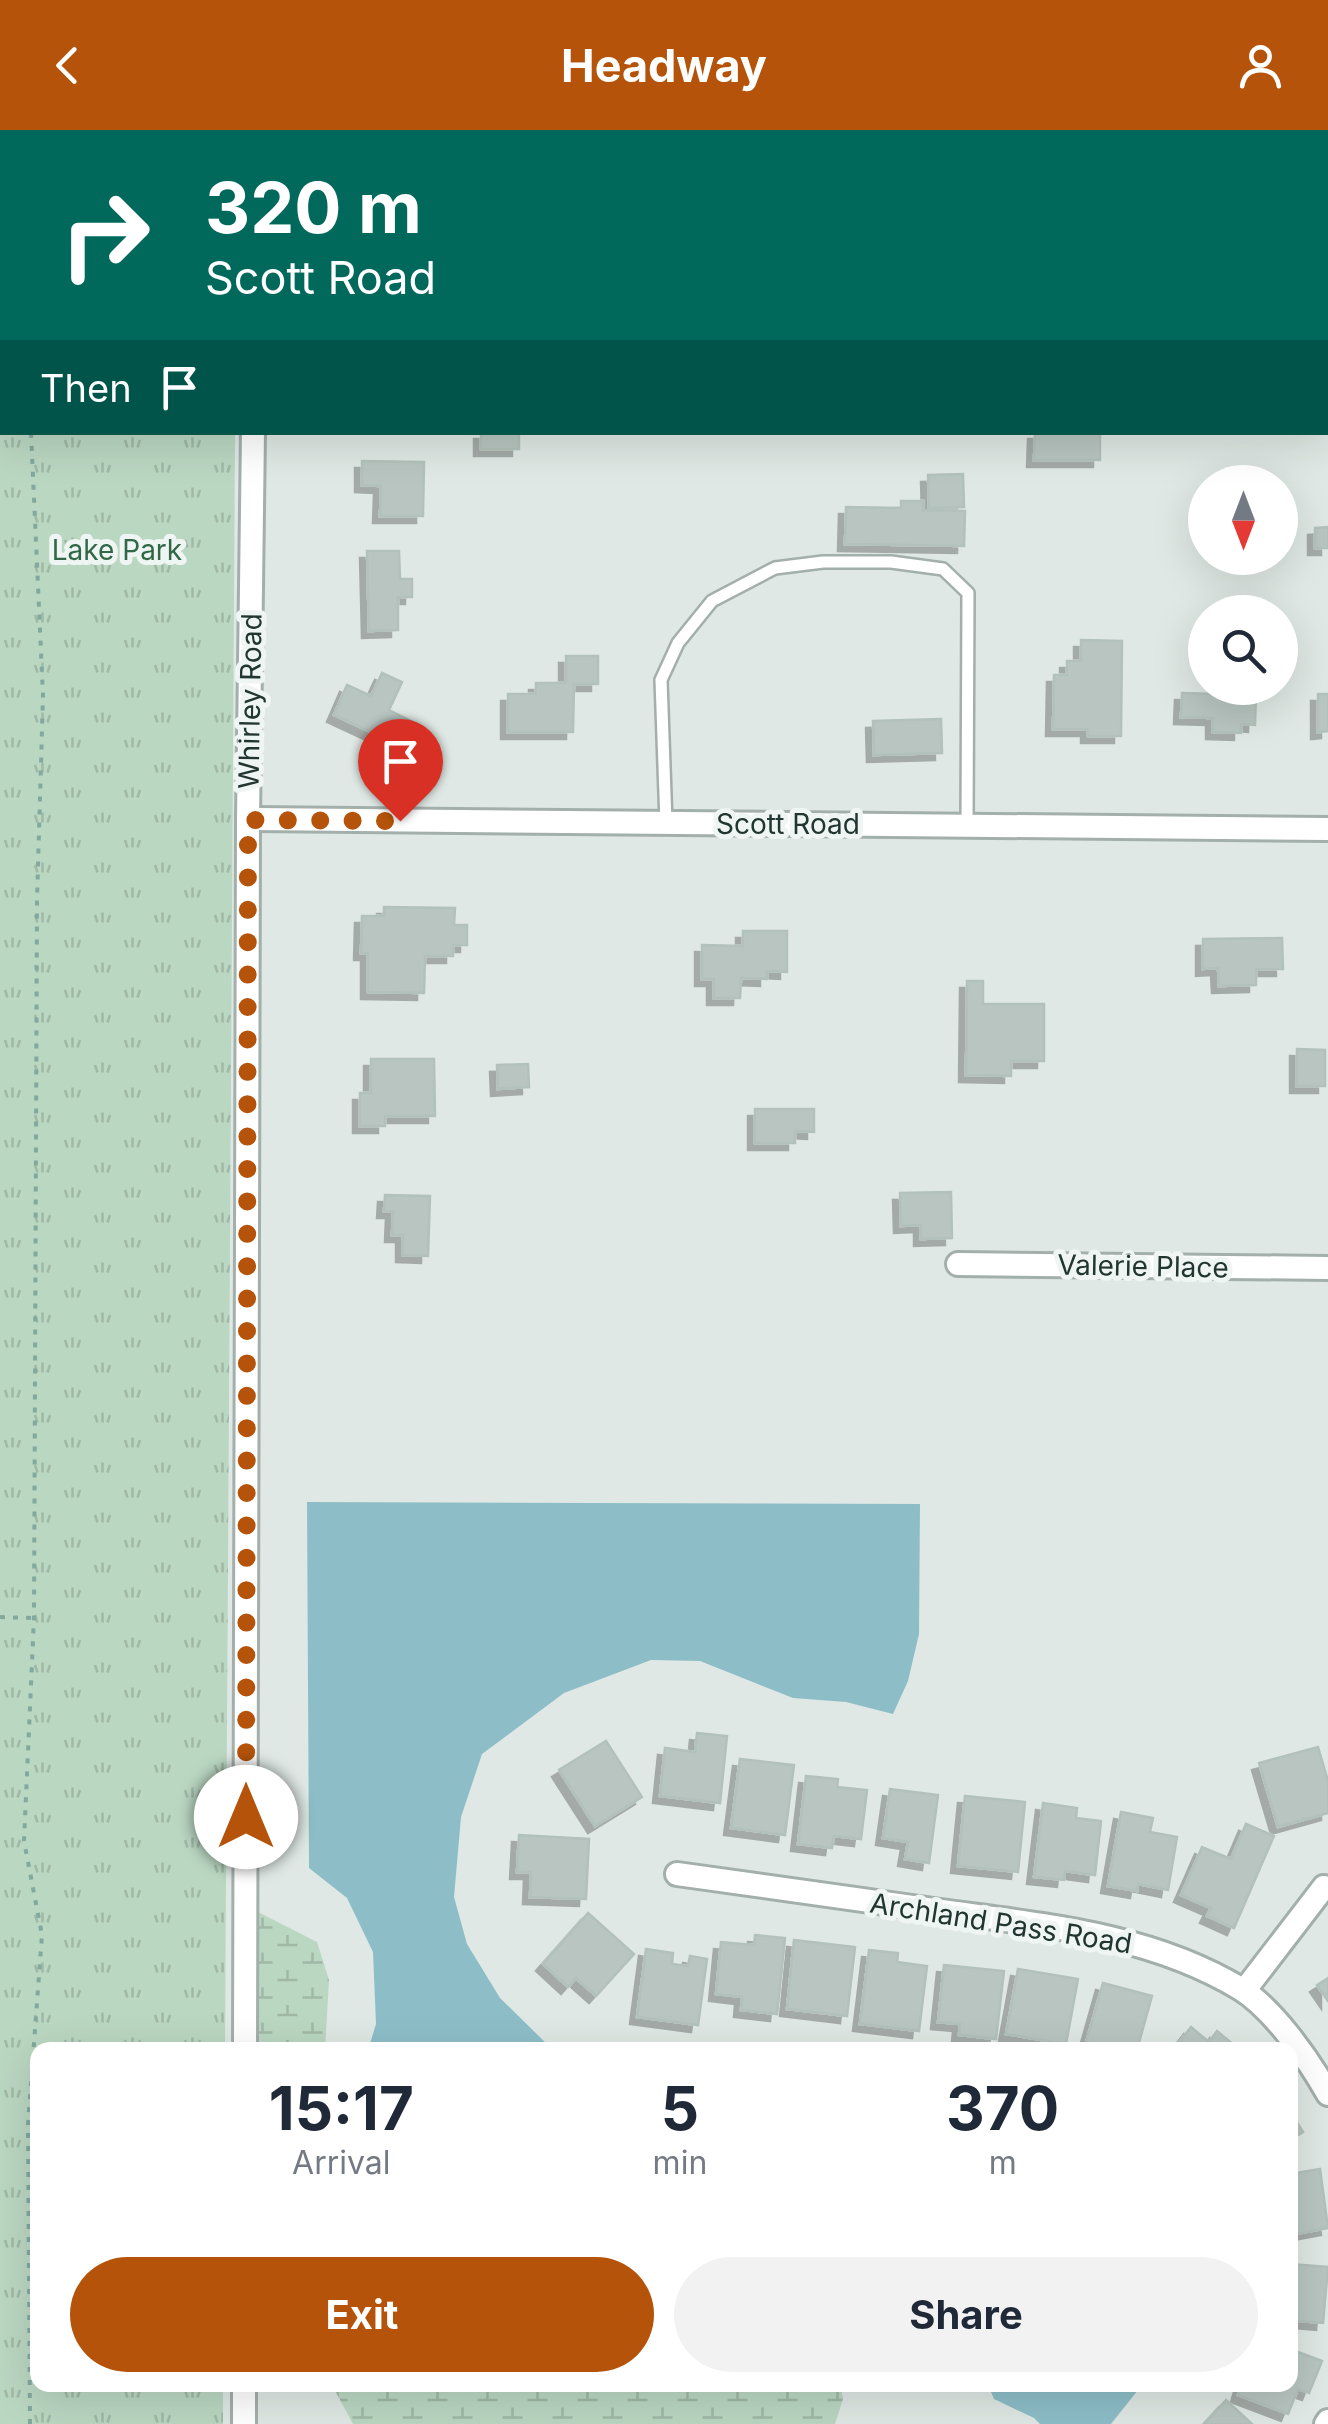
<!DOCTYPE html>
<style>
:root{--surface:#fff;--page:#f2f2f3;--text:#1f2937;--muted:#747a83;--accent:#b45309}
body{margin:0;font-family:Inter,sans-serif;background:var(--page);color:var(--text);height:100vh;display:flex;flex-direction:column;font-size:38px;white-space:nowrap}
*{box-sizing:border-box;margin:0}
p{font-size:32px;color:var(--muted)}
.icon{flex:none;width:55px;height:55px;fill:none;stroke:currentColor;stroke-width:2;stroke-linecap:round;stroke-linejoin:round}
.map{position:relative;flex:1;overflow:hidden}
.drawer{position:absolute;left:30px;top:1912px;width:1268px;height:350px;display:flex;flex-direction:column;background:var(--surface);border-radius:20px;box-shadow:0 10px 40px #0002}
.drawer>*{flex:none}
.banner{position:absolute;left:0px;top:0px;width:1330px;height:305px;box-shadow:0 10px 40px #0002;background:#00695c;color:#fff;overflow:hidden}
.needle{width:65px;rotate:180deg}
.fabs{position:absolute;left:1188px;top:335px;display:grid;gap:20px}
.fabs a{display:grid;place-items:center;width:110px;height:110px;border-radius:50%;background:var(--surface);box-shadow:0 10px 40px #0002;font-size:50px}
.pin{position:absolute;display:grid;place-items:center;width:85px;height:85px;color:#fff;margin:-102px -42px;border-radius:50% 50% 50% 0;rotate:-45deg;box-shadow:0 0 10px #0007}
.pin .icon{rotate:45deg}
.me{position:absolute;width:110px;margin:-55px;rotate:0deg;stroke-linejoin:round;filter:drop-shadow(0 0 8px #0008)}
.turn{display:flex;align-items:center;gap:35px;height:210px;padding:0 40px;font-size:45px}
.turn .icon{width:130px;height:130px;stroke-width:2.5}
.turn b{display:block;font-size:70px;line-height:85px}
.then{display:flex;align-items:center;height:95px;padding:0 40px;background:#0003;gap:20px;font-size:38px}
.eta{display:flex;justify-content:space-evenly;align-items:center;height:170px;text-align:center}
.eta b{font-size:60px;font-weight:700;line-height:70px}
.cta{display:flex;gap:20px;margin-top:auto;padding:20px 40px}
.cta a{flex:1;height:115px;border-radius:60px;background:var(--accent);color:#fff;font-size:40px;font-weight:700;line-height:115px;text-align:center}
.cta a+a{background:var(--page);color:var(--text)}
header{display:flex;justify-content:space-between;align-items:center;height:130px;padding:0 40px;background:var(--accent);color:#fff;font-size:45px;font-weight:700}
.map>svg:first-child{display:block}
</style>
<header><svg class="icon" aria-label="back" viewBox="0 0 24 24"><path d="M15 5l-7 7 7 7"/></svg>Headway<svg class="icon" aria-label="person" viewBox="0 0 24 24"><circle cx="12" cy="8" r="4"/><path d="M4 21q1-7 8-7t8 7"/></svg></header>
<div class="map">
<svg width="1328" height="2294" viewBox="0 0 1328 2294">
<defs>
<pattern id="grass-tufts" width="24" height="20" patternUnits="userSpaceOnUse" patternTransform="scale(2.5)"><rect width="24" height="20" fill="#bad7c2"/><path d="M3 7l-1-3M5 7V3M7 7l1-3M15 17l-1-3M17 17v-4M19 17l1-3" fill="none" stroke="#a0b9a7"/></pattern>
<pattern id="wetland-marsh" width="20" height="14" patternUnits="userSpaceOnUse" patternTransform="scale(2.5)"><rect width="20" height="14" fill="#bad7c2"/><path d="M1 5h8M5 5V1M11 12h8M15 12V8" fill="none" stroke="#a0b9a7"/></pattern>
<filter id="shadow"><feDropShadow dx="-7" dy="7" stdDeviation="0" flood-color="#0004"/></filter>
</defs>
<rect width="100%" height="100%" fill="#dfe8e4"/>
<polygon fill="url(#grass-tufts)" points="0,0 237,0 2,2 2,302 235,303 225,1920 38,1920 38,2255 223,2255 223,2294 0,2294"/>
<g fill="url(#wetland-marsh)">
<polygon points="1148,0 1328,0 1328,231 1328,2 1146,2"/>
<polygon points="256,1781 317,1812 329,1850 325,1920 256,1920"/>
<polygon points="332,2255 841,2255 843,2269 835,2294 353,2294"/>
</g>
<g fill="#8dbec8">
<polygon points="307,1372 920,1374 919,1504 908,1551 893,1584 846,1572 793,1568 700,1531 651,1530 564,1563 482,1624 461,1687 454,1767 467,1814 500,1868 553,1920 368,1920 376,1894 373,1822 347,1768 309,1738"/>
<polygon points="988,2255 1142,2255 1111,2294 1040,2294 1034,2288 994,2269"/>
</g>
<g fill="#b8c5c0" stroke="#b2c1bb" stroke-width="2.5" filter="url(#shadow)">
<rect x="348" y="0" width="58" height="2"/>
<rect x="481" y="302" width="38" height="17"/>
<polygon points="1035,302 1100,302 1100,330 1034,330"/>
<polygon points="362,331 424,332 423,386 380,386 381,356 362,355"/>
<polygon points="963,344 964,377 929,378 928,345"/>
<polygon points="901,371 923,371 923,380 965,381 964,416 845,414 846,377 901,378"/>
<polygon points="1328,397 1328,418 1315,418 1315,398"/>
<polygon points="367,421 399,421 400,449 412,449 412,467 398,467 398,500 369,501"/>
<polygon points="1081,510 1122,511 1121,606 1088,606 1088,599 1053,599 1054,545 1067,545 1067,531 1081,531"/>
<polygon points="566,526 598,526 598,554 574,554 573,602 508,602 508,564 536,564 536,553 566,553"/>
<polygon points="382,543 402,552 389,580 413,592 401,616 334,585 347,555 371,566"/>
<polygon points="1182,563 1256,565 1255,595 1241,594 1241,603 1213,602 1213,588 1181,587"/>
<polygon points="1318,564 1328,564 1328,601 1318,602"/>
<polygon points="941,589 942,623 874,625 873,591"/>
<polygon points="384,777 455,778 454,795 467,795 467,815 453,815 453,826 425,826 424,863 368,862 368,823 361,823 362,786 384,786"/>
<polygon points="743,801 787,801 787,842 767,841 767,849 741,848 740,868 714,868 714,849 702,849 702,815 743,816"/>
<polygon points="1282,808 1283,839 1256,839 1256,855 1219,856 1218,838 1203,839 1203,809"/>
<polygon points="967,851 983,851 983,874 1044,874 1044,931 1011,931 1011,946 966,945"/>
<polygon points="1297,919 1325,920 1325,956 1297,956"/>
<polygon points="371,929 434,929 435,986 385,986 385,996 360,996 360,963 371,963"/>
<polygon points="528,934 529,957 498,959 497,935"/>
<polygon points="755,979 814,979 814,1002 795,1001 795,1013 755,1013"/>
<polygon points="951,1062 952,1108 921,1109 921,1095 901,1096 900,1063"/>
<polygon points="385,1065 430,1066 428,1126 403,1125 403,1105 392,1105 393,1081 384,1081"/>
<polygon points="697,1603 727,1606 720,1673 660,1666 665,1618 695,1622"/>
<polygon points="606,1611 642,1667 595,1696 559,1640"/>
<polygon points="1318,1617 1328,1651 1328,1683 1278,1697 1259,1633"/>
<polygon points="740,1629 794,1635 785,1705 731,1698"/>
<polygon points="806,1646 838,1649 837,1657 867,1660 861,1709 834,1706 832,1718 798,1714"/>
<polygon points="890,1659 938,1665 929,1733 905,1729 908,1712 883,1708"/>
<polygon points="965,1666 1025,1672 1018,1742 958,1736"/>
<polygon points="1043,1673 1077,1678 1076,1688 1101,1691 1095,1745 1065,1741 1064,1750 1034,1747"/>
<polygon points="1121,1682 1153,1688 1150,1702 1177,1707 1168,1760 1138,1754 1137,1761 1108,1756"/>
<polygon points="1246,1694 1274,1706 1234,1798 1207,1786 1211,1778 1181,1765 1202,1717 1231,1729"/>
<polygon points="519,1705 589,1709 586,1769 530,1767 531,1742 517,1742"/>
<polygon points="588,1783 634,1824 596,1866 576,1848 568,1857 543,1834"/>
<polygon points="755,1805 785,1808 777,1884 741,1880 742,1867 716,1864 721,1812 754,1815"/>
<polygon points="794,1810 855,1817 847,1886 787,1879"/>
<polygon points="646,1819 673,1823 672,1834 688,1836 690,1826 707,1829 698,1895 637,1887"/>
<polygon points="869,1820 898,1823 897,1832 927,1836 919,1901 860,1894"/>
<polygon points="944,1835 1004,1841 996,1909 959,1905 960,1894 938,1892"/>
<polygon points="1018,1839 1078,1849 1066,1914 1006,1904"/>
<polygon points="1328,1848 1328,1871 1317,1855"/>
<polygon points="1103,1853 1152,1866 1137,1920 1084,1920"/>
<polygon points="1191,1897 1209,1912 1217,1901 1240,1920 1173,1920"/>
<polygon points="1290,1981 1303,2002 1290,2010"/>
<polygon points="1320,2039 1328,2098 1290,2105 1290,2044"/>
<polygon points="1290,2134 1328,2137 1323,2193 1290,2190"/>
<polygon points="1290,2219 1322,2231 1309,2263 1298,2259 1288,2284 1238,2265 1241,2255 1290,2255"/>
<polygon points="1226,2270 1252,2294 1204,2294"/>
</g>
<g fill="none" stroke-linecap="round" stroke-linejoin="round">
<defs>
<polyline id="lane" points="666,693 661,550 678,513 712,471 775,438 823,432 891,432 943,439 968,463 967,695"/>
<g id="street">
<polyline points="254,0 254,2"/>
<polyline points="248,689 1328,699"/>
<polyline points="958,1134 1328,1138"/>
<path d="M677,1744C765,1756 853,1768 941,1781C1044,1795 1150,1804 1241,1859C1274,1880 1309,1930 1328,1964"/>
<polyline points="1244,1861 1324,1757"/>
<polyline points="245,1920 248,689 253,302"/>
<polyline points="244,2294 244,2255"/>
<polyline points="1326,2294 1328,2291"/>
</g>
</defs>
<use href="#lane" stroke="#a3afab" stroke-width="16"/>
<use href="#street" stroke="#a3afab" stroke-width="28"/>
<g stroke="#83a89d" stroke-width="4" stroke-dasharray="5 8" stroke-linecap="butt">
<polyline points="65,2 65,0"/>
<polyline points="0,253 2,252"/>
<polyline points="0,1487 34,1488"/>
<polyline points="30,2294 28,1994 42,1805 24,1711 34,1488 37,770 43,566 31,302"/>
</g>
<use href="#lane" stroke="#fff" stroke-width="11"/>
<use href="#street" stroke="#fff" stroke-width="22"/>
</g>
<g fill="none" stroke-linecap="round" stroke-linejoin="round">
<polyline stroke="#b45309" stroke-width="18" stroke-dasharray="0 32.4" points="246,1687 248,690 400,691"/>
</g>
<g text-anchor="middle" dominant-baseline="central" stroke-width="10" stroke-linejoin="round" paint-order="stroke">
<g font-size="28" fill="#316847" stroke="#eff5f2">
<text x="117" y="420">Lake Park</text>
</g>
<g font-size="28" fill="#223631" stroke="#eff5f2">
<text transform="translate(250 571) rotate(-89)">Whirley Road</text>
<text x="788" y="694">Scott Road</text>
<text transform="translate(1143 1136) rotate(1)">Valerie Place</text>
<text transform="translate(1001 1793) rotate(9)">Archland Pass Road</text>
</g>
</g>
</svg>
<div class="fabs">
<a><svg class="needle" viewBox="-14 -14 28 28"><path d="M0-13l5 13h-10z" fill="#e53935"/><path d="M0 13l5-13h-10z" fill="#747a83"/></svg></a>
<a><svg class="icon" aria-label="search" viewBox="0 0 24 24"><circle cx="10" cy="10" r="6"/><path d="M15 15l6 6"/></svg></a>
</div>
<div class="pin" style="left:400px;top:691px;background:#d93025"><svg class="icon" aria-label="arrive" viewBox="0 0 24 24"><path d="M6 21V4h12l-3 4 3 4H6"/></svg></div>
<svg class="me" style="left:246px;top:1687px" viewBox="-20 -20 40 40"><circle r="19" fill="#fff"/><path d="M0-13L10 11 0 6-10 11z" fill="#b45309"/></svg>
<div class="banner">
<div class="turn"><svg class="icon" aria-label="right" viewBox="0 0 24 24"><path d="M7 20v-9h11M14 6l5 5-5 5"/></svg><div><b>320 m</b>Scott Road</div></div>
<div class="then">Then<svg class="icon" aria-label="arrive" viewBox="0 0 24 24"><path d="M6 21V4h12l-3 4 3 4H6"/></svg></div>
</div>
<section class="drawer">
<div class="eta">
<div><b>15:17</b><p>Arrival</p></div>
<div><b>5</b><p>min</p></div>
<div><b>370</b><p>m</p></div>
</div>
<div class="cta"><a>Exit</a><a>Share</a></div>
</section>
</div>
